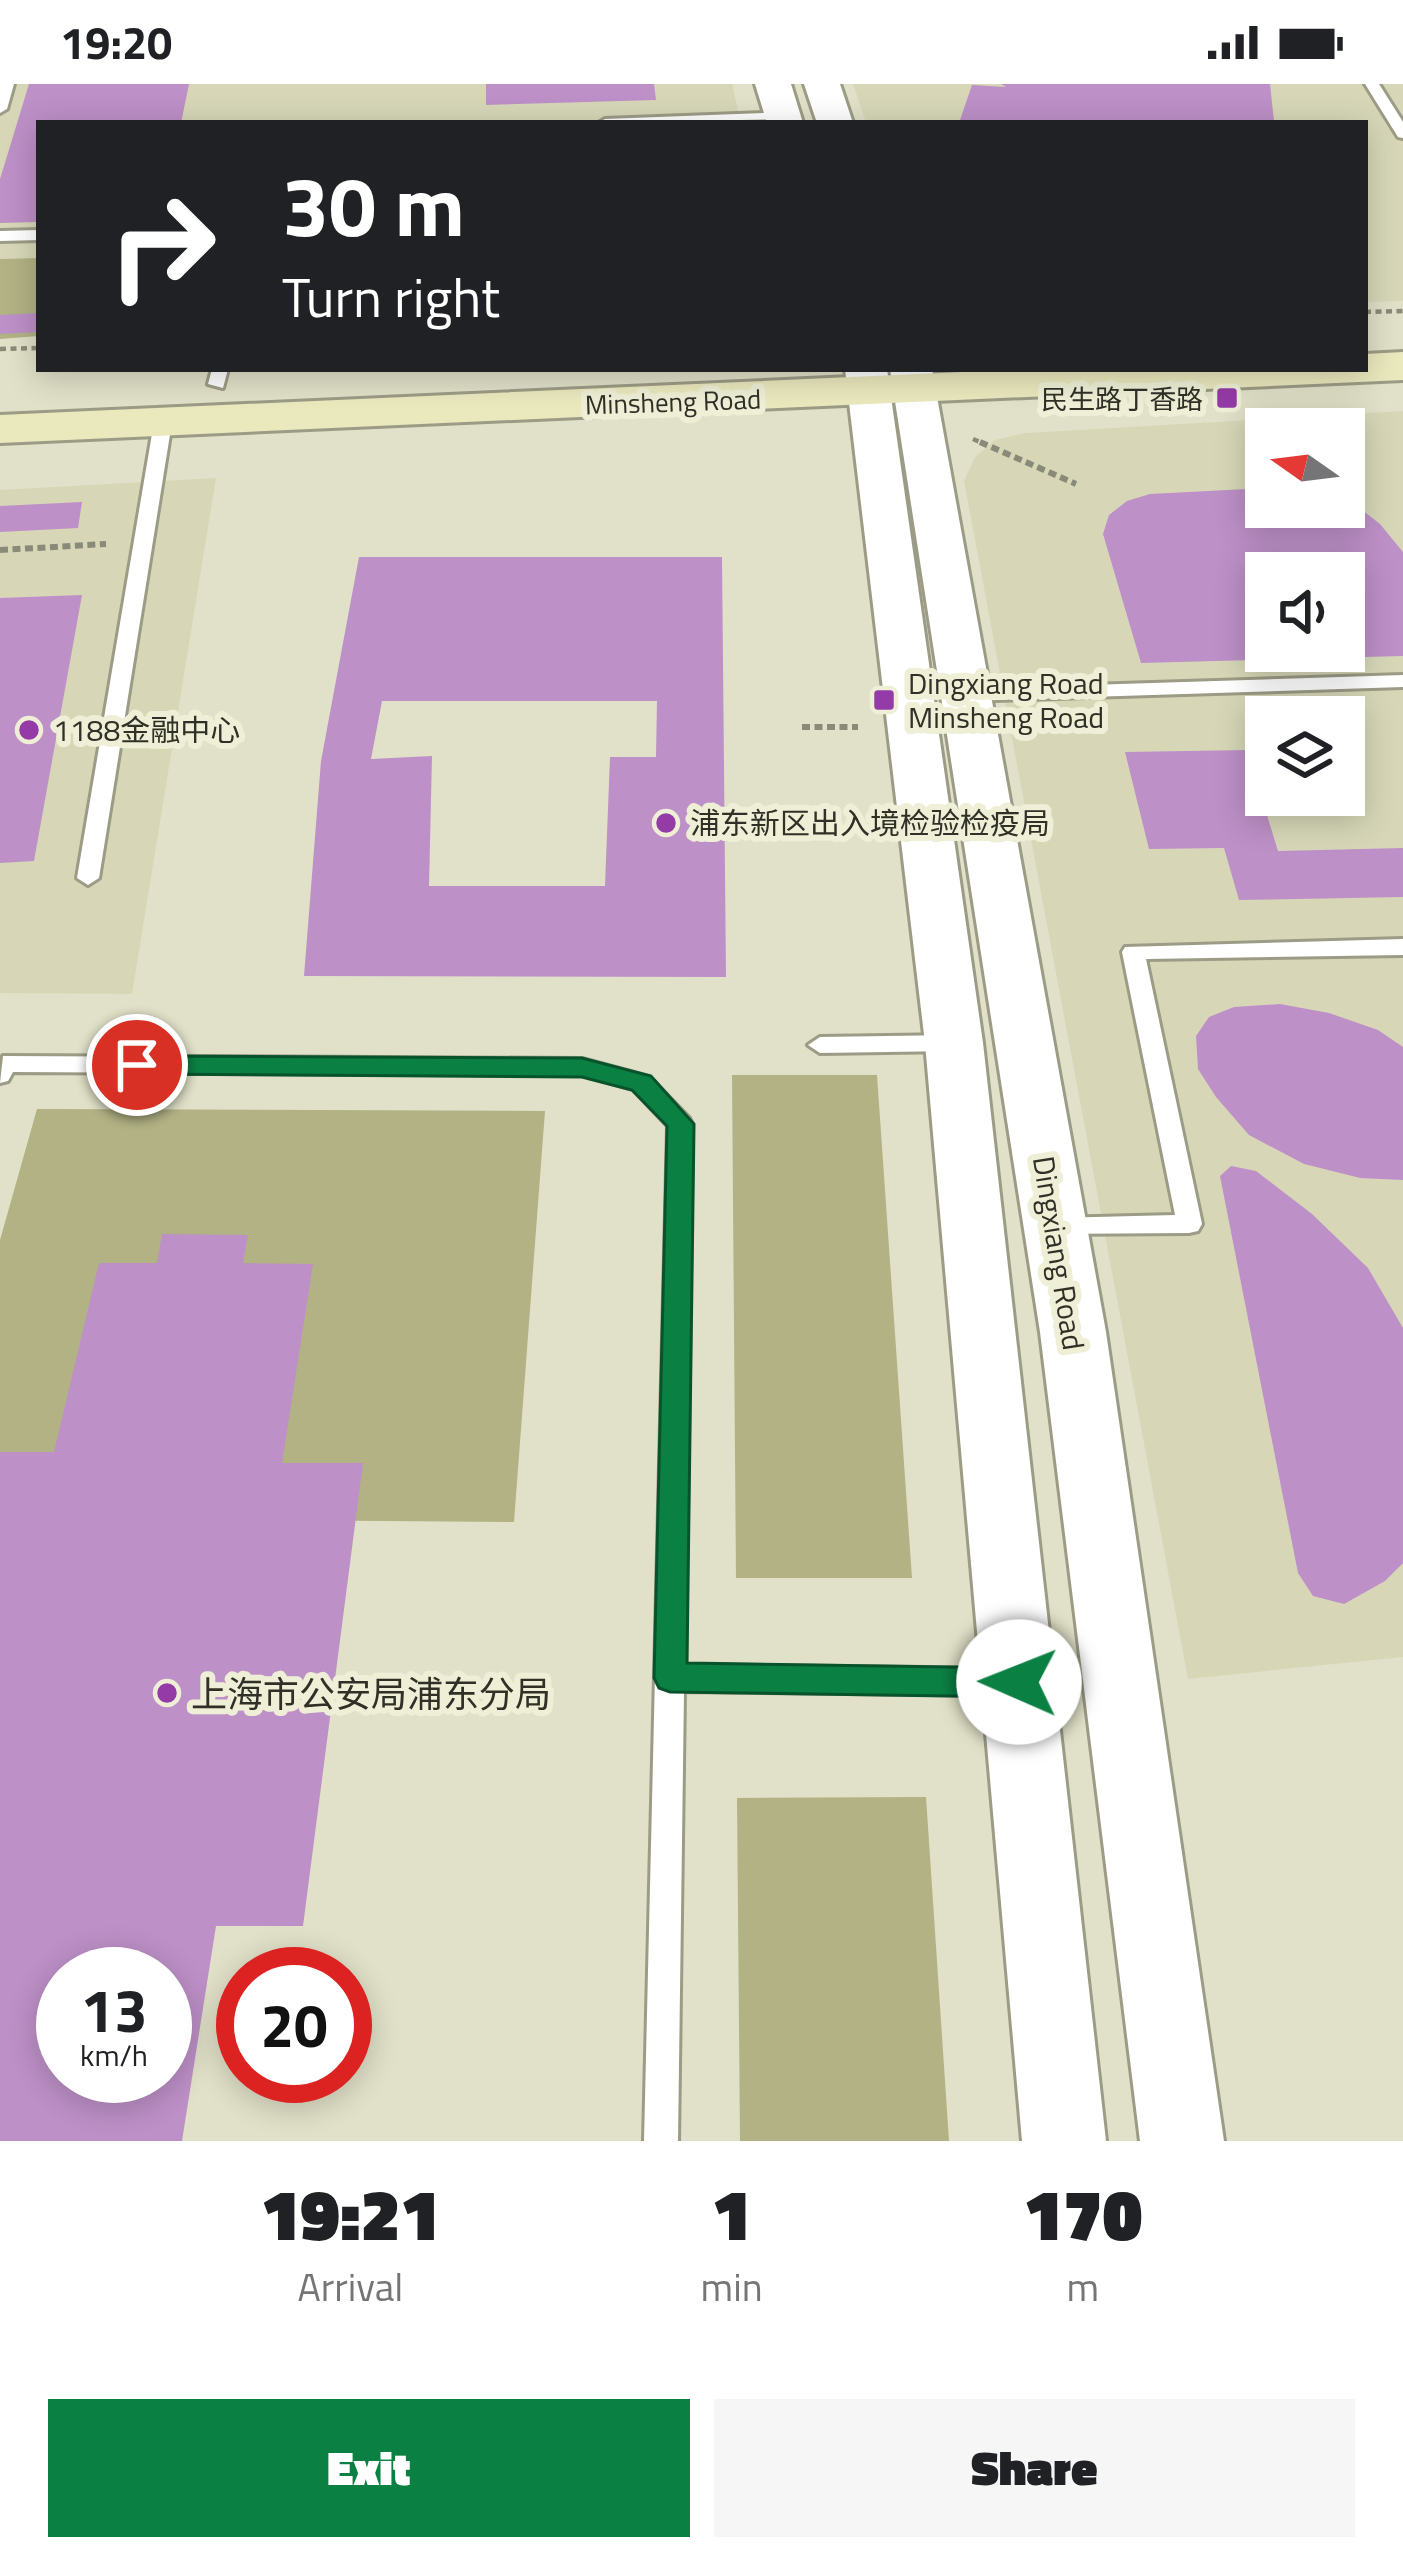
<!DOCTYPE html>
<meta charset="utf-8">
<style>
:root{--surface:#fff;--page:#f6f6f6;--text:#202124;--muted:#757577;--accent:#0b8043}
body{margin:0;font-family:"Titillium Web","Noto Sans SC",sans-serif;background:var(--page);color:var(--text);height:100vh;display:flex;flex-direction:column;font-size:45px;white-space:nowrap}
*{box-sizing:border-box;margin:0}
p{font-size:39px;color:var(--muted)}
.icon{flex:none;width:66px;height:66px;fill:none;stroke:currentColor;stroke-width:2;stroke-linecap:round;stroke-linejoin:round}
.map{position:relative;height:2057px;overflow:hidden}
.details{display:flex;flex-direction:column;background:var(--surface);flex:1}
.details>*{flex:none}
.top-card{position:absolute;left:36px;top:36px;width:1332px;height:252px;border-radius:0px;box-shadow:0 6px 30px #0003;background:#202124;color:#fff;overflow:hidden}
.needle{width:78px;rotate:284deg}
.tools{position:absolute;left:1245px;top:324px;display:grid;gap:24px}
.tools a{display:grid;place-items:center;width:120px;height:120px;border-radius:0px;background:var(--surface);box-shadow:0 6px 30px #0003;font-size:60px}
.speed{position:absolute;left:36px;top:1863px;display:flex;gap:24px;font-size:60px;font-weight:700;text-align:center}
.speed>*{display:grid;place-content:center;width:156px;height:156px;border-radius:50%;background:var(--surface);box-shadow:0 6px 30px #0003;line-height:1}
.speed small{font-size:30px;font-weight:400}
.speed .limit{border:18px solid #d22;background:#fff;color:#111}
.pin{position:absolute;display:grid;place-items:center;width:102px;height:102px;color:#fff;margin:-51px;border:6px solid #fff;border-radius:50%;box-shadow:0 3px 12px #0007}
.me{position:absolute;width:132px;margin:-66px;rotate:271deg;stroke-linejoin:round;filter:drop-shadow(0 0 9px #0008)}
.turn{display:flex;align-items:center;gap:42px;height:252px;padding:0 48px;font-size:54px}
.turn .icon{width:156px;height:156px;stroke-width:2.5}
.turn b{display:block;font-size:84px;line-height:102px}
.eta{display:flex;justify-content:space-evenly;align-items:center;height:204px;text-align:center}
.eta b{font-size:72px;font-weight:800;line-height:84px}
.cta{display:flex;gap:24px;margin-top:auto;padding:24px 48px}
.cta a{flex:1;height:138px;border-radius:0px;background:var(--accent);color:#fff;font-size:48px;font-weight:800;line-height:138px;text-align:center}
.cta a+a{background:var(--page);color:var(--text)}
.status{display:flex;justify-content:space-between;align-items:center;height:84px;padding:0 60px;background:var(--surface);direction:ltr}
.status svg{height:33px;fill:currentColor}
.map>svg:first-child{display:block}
</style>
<div class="status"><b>19:20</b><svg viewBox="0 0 49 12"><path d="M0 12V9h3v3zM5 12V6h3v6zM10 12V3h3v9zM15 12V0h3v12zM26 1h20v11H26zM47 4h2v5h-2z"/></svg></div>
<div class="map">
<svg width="1403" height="2057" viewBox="0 0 1403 2057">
<rect width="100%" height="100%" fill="#e1e1c9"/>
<g fill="#d7d7b8" fill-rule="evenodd">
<polygon points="0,0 732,0 741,39 39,39 39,174 0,175"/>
<polygon points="853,0 1403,0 1403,217 1365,218 1365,39 866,39"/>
<path d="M1403,327V1573L1188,1595L964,397L975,373L995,356L1026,349ZM1266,345H1344V423H1266ZM1266,489H1344V567H1266ZM1266,633H1344V711H1266Z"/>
<polygon points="216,394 132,910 0,909 0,406"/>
</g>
<g fill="#b2b285">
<polygon points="39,174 39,252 0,255 0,175"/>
<polygon points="732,991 877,991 912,1494 736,1494"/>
<polygon points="37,1025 545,1027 514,1438 0,1434 0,1156"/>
<polygon points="926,1713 949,2057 740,2057 737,1714"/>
</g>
<g fill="#bd90c7" fill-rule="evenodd">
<polygon points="29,0 189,0 181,39 39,39 39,138 0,139 0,95"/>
<polygon points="486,0 654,0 656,16 486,21"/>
<polygon points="1001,0 1270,0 1274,37 959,39 972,1 1006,3"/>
<polygon points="39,229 39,248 0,250 0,231"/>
<path d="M1266,404V423H1344V412L1380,440L1403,468V572L1141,579L1103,450L1109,431L1127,417L1150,410ZM1266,489H1344V567H1266Z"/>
<polygon points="82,418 78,444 0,448 0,422"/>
<path d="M359,473H722L726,893L304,892L321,677ZM382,617H657L656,673H610L605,802H429L432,672L371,675Z"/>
<polygon points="82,511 34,777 0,779 0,514"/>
<polygon points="1247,666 1278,767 1403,764 1403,813 1239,816 1224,764 1149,765 1125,668"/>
<polygon points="1280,920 1329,929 1378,946 1403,963 1403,1096 1360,1094 1304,1080 1249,1051 1216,1013 1198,985 1196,952 1209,933 1234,923"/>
<polygon points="1231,1082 1256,1087 1312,1130 1368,1184 1403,1244 1403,1479 1385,1497 1344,1520 1313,1512 1298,1489 1220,1092"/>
<path d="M162,1150L248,1151L243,1179L313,1180L282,1379H363L303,1842H216L182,2057H0V1368H54L99,1179H157ZM63,1890H165V1992H63Z"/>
</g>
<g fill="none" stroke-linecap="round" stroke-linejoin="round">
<defs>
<g id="service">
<polygon points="0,0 14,0 7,25 0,29"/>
<polygon points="1365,0 1379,0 1403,38 1403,54 1398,53"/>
<polygon points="787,28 787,34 782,35 598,39 605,35"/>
<polygon points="39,146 39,156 0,157 0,147"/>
<polygon points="212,285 228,285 223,304 208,300"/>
<polygon points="163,333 172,338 99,794 88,801 77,794 154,338"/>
<polygon points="1403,591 1403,603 965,617 955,611 965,605"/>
<polygon points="1403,855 1403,871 1146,875 1202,1140 1198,1147 1189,1149 1046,1150 1042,1143 1046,1136 1055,1134 1175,1131 1122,868 1125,863"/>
<polygon points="954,951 966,959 954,967 820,969 808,961 820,953"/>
<polygon points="3,972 582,975 649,993 689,1034 692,1040 685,1581 1010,1585 1020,1589 1025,1598 1020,1607 1010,1611 684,1607 678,2057 644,2057 668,1042 633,1005 582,991 13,988 8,997 0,999"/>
</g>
<g id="tertiary">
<polygon points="755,0 791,0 803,39 767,39"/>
<polygon points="804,0 840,0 853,39 817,39"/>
<polygon points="845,285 887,285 983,959 1106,2057 1022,2057 925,959"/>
<polygon points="890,285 932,285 1106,1248 1224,2057 1140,2057 1040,1248"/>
</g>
<polygon id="secondary" points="1403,268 1403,296 0,359 0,331 1031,285 1365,285 1365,270"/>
</defs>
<use href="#service" stroke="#9c9c86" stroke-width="6"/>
<use href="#tertiary" stroke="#9c9c86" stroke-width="6"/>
<use href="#secondary" stroke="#9c9c86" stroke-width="6"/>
<g stroke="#8a8a79" stroke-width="4.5" stroke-dasharray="6 4.5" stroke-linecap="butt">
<polyline points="1365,228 1403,227"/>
<polyline points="0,265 39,264"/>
<polyline points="973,355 987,361"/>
</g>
<g stroke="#8a8a79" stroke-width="6" stroke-dasharray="8 4.5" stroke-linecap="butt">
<polyline points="980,358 1076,400"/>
<polyline points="0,466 106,460"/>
<polyline points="802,643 858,643"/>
</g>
<use href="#service" fill="#fff" fill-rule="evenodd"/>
<use href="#tertiary" fill="#fff" fill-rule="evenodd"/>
<use href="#secondary" fill="#eae8bd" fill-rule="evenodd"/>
</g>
<polygon fill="#0b8043" stroke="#07532c" stroke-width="3" points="137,972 582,974 651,992 694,1040 687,1579 1019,1584 1031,1588 1036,1598 1031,1609 1019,1613 670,1608 659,1604 654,1594 667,1042 632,1006 582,993 137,990 123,981"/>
<g fill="#943ba7" stroke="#eeefd6" stroke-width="4.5">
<rect x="1215" y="302" width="24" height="24" rx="6"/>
<rect x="872" y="604" width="24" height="24" rx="6"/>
<circle cx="29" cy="646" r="12"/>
<circle cx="666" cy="739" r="12"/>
<circle cx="167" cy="1609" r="12"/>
</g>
<g text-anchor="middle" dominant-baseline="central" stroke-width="12" stroke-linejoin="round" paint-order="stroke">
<g font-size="27" fill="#303026" stroke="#eeefd6" text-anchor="end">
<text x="1203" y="314">民生路丁香路</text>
</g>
<g font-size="27" fill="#303026" stroke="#eeefd6">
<text transform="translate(673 317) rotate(-2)">Minsheng Road</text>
</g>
<g font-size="30" fill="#303026" stroke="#eeefd6" text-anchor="start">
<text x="908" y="599">Dingxiang Road<tspan x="908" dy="34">Minsheng Road</tspan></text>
<text x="53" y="646">1188金融中心</text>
<text x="690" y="739">浦东新区出入境检验检疫局</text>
</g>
<g font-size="30" fill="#303026" stroke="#eeefd6">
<text transform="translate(1059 1169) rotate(81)">Dingxiang Road</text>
</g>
<g font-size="36" fill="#303026" stroke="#eeefd6" text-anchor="start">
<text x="191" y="1609">上海市公安局浦东分局</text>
</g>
</g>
</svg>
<div class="tools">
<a><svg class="needle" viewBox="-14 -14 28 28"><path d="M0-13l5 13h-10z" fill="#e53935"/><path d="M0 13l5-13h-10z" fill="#757577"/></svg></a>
<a><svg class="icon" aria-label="sound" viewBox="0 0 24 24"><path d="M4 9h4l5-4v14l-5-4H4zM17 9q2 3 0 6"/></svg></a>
<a><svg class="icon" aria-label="layers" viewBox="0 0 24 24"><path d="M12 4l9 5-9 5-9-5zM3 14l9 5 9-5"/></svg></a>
</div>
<div class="speed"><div>13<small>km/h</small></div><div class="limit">20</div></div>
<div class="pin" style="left:137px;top:981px;background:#d93025"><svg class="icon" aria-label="arrive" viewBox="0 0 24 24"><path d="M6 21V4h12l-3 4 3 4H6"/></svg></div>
<svg class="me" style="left:1019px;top:1598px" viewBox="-20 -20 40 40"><circle r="19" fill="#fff"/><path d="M0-13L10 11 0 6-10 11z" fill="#0b8043"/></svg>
<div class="top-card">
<div class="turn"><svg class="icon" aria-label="right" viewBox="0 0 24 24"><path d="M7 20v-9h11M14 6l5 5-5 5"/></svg><div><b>30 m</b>Turn right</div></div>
</div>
</div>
<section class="details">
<div class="eta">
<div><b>19:21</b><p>Arrival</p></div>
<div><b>1</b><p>min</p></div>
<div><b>170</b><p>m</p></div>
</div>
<div class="cta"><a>Exit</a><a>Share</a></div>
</section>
